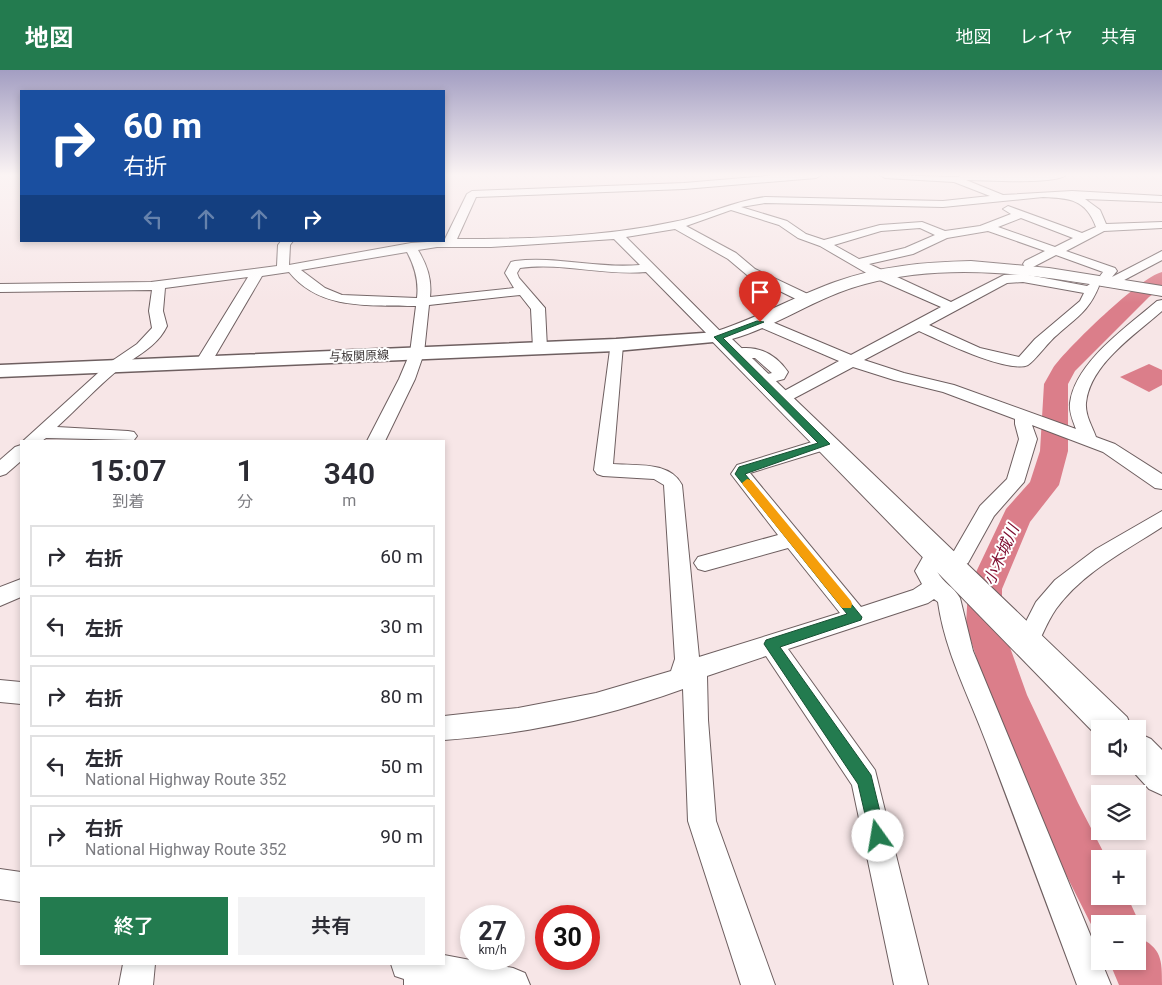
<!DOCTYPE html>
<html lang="ja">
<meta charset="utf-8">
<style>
:root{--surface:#fff;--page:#f2f2f3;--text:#2b2b33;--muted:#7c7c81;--line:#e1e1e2;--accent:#237b4f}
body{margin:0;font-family:Roboto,"Noto Sans JP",sans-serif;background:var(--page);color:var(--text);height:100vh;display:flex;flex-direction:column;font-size:19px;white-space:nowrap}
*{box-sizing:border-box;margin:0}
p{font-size:16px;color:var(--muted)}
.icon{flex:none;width:28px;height:28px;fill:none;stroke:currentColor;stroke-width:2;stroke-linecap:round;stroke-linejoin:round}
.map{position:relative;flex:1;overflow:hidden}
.drawer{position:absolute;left:20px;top:370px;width:425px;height:525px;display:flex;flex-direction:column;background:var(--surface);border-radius:0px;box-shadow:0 2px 8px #0003}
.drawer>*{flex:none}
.guide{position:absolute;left:20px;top:20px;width:425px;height:152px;border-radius:0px;box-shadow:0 2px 8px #0003;background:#1a4fa0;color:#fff;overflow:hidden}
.buttons{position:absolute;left:1091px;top:650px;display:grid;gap:10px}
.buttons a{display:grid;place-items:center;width:55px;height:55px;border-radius:0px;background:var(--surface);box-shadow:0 2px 8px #0003;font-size:25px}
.speed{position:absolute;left:460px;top:835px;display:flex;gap:10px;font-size:25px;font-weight:700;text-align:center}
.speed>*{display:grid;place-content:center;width:65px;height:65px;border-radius:50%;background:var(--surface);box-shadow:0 2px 8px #0003;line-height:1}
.speed small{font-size:12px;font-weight:400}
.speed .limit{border:8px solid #d22;background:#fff;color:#111}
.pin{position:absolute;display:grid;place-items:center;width:42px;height:42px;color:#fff;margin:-51px -21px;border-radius:50% 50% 50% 0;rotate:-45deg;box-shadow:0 0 5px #0007}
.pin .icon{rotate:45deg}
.me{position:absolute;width:55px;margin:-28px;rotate:347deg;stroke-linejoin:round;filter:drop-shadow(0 0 4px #0008)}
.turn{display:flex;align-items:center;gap:18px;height:105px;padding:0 20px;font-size:22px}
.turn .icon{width:65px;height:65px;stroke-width:2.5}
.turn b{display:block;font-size:35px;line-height:42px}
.lanes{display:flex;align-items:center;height:48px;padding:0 20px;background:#0003;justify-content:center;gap:25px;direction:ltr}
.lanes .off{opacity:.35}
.eta{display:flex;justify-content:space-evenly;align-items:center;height:85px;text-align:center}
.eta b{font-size:30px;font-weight:600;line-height:35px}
.primary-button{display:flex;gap:10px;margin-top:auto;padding:10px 20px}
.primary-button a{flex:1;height:58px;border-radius:0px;background:var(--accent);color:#fff;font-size:20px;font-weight:600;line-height:58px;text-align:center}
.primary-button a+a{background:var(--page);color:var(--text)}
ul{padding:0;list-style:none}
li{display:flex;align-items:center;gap:15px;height:62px;margin:0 10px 8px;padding:0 10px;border:2px solid var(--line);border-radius:0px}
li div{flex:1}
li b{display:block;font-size:19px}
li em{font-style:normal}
header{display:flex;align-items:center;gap:30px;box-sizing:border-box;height:70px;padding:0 25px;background:var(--accent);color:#fff}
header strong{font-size:24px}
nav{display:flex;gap:28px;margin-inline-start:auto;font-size:18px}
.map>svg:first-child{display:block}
</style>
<header>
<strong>地図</strong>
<nav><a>地図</a><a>レイヤ</a><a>共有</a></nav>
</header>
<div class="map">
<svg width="1162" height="915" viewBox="0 0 1162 915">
<rect width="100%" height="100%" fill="#f7e6e7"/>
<polygon fill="#db7e8a" points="1149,294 1162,300 1162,315 1149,322 1120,307"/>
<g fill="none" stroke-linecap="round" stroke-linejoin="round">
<g fill="#db7e8a" fill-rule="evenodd">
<path d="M1162,202V218L1149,227L1075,301L1068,314V381L1059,415L1030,452L1002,519V555L1027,625L1078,733L1107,789H1100V826H1127L1140,854L1138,859V854H1100V872L1046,765L989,627L966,555L968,519L1006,439L1030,412L1040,381L1044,314L1053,298C1067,278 1140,207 1162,202Z"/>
<path d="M1138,867C1162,878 1162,890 1162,915H1119L1109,891H1138Z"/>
</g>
<defs>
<g id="minor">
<path d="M778,105H821L816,108L684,119L476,127L457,169C528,169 603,167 673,152C705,146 733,131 765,127L943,131L990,126L954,112L885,108L880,105L959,107L960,105H1066C1053,115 986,110 966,110L1003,125L1072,121L1162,126V132L1085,129L1100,140L1106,154L1162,152V158L1104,161L1066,181L1115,198L1117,201L1112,207L1162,181V190L1111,217L1105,213L1108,209H1102L1100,206L1103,202L1056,185L1033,197H1025L1023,194L1025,191L1045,181L988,161L947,168L913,184L869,194L951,232L1004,205L1023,204L1087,216L1093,212L1098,213L1099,216C1089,241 1077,247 1057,265C1049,271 1035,291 1028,295C1008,304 939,270 919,261L864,290L904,303L954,315L1076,359C1073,351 1069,342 1070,333C1075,292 1128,256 1157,231L1162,230V241C1135,265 1090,294 1086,333C1085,345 1092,356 1096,367L1115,374L1162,404V419L1155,418L1103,382L1032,355L1037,369L1024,412L994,446L968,493L948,504L941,502L939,498L937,501C943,513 954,517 960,528L973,581L1111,915H1077C1047,834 1017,753 986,672C969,626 945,582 938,532L934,529L928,533L788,579L875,700L928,915H894L852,715L766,586L707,606L708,650L716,751L775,915H741L688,751L683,619C606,647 525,664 444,670V646L518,638L596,623L671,601L675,589L664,415L654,409L603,406L597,404L594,400L611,272H621L623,275L613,394C636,396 670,391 682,415L699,587L840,543L788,478L705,501L698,499L694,493L698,487L778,465L731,404L737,395L825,368L831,370L834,374L831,378L750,403L861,537L913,520L922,514L915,501L923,487L940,480L949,485L954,481L980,436L1007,409L1019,369L1015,354V349L943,322L894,310L853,297L787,332H775L773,329L775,326L839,291L755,255L753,252L755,249H765L851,285L941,237L875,208L820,176L798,168L779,155L731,140L686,156L736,183L755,199L814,227L816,230L814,233H804L747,205L728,189L675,159L626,167L723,264L725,267L718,271L713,270L646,202C604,206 562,192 520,198L517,203L519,208L545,238L547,278L540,282L533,278L531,239L520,225L429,235L424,283L415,309L385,371H367L399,309L410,283L416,236C372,235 320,241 289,202L262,206L211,293L203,298L195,293L248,207L165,218L163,241L167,256C157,277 136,286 119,299C97,317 78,338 57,357L128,361L134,362L137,366L134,370L46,368L42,371H23L109,293L137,274L152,258L149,241L152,220L0,222V214L151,212L277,196L278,175L281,171H293L290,175L289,195L411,173L444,171L467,124L472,121L684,113ZM1043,127C1069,128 1086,129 1096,157L1082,163L1008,136L1003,139L1011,144L980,156L945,161L922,152L880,155L824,170L806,164L787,151L741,137L765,133L943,137ZM1021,148L1073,168L1055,177L998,157ZM920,158L935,165L905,178L859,189L834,175L881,161ZM614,169L640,195C598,199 557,186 515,191L511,192L505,203L514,218L430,227C432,209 427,195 418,180L437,177H491ZM407,182C415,197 419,211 417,228L342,225L325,218L301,200ZM1023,212L1084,223L1080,231L1035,269L1019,287L980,278L929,255L1007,213Z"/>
<path d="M743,278C762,277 777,286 788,302L784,309L761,315L755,313L753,310L755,307L772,303L755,288H734L727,284L729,281Z"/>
<polygon points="21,375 21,391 6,404 0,406 0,390 15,377"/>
<path d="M1162,441V457C1125,481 1082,503 1056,539C1047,552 1042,566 1035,580L1027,583L1019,580L1015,573L1036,532L1055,510L1096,479Z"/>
<polygon points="21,509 21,527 0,536 0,517"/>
<polygon points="0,610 21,612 21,634 0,632"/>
<polygon points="0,799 21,802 21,832 0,829"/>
<polygon points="444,885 513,898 525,903 530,915 404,915 404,909 395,906 391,894 444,894"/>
<polygon points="123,894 155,894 153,915 119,915"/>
</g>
<polygon id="major" points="718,262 724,263 727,267 724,271 616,281 0,307 0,295 616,269"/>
<g id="highway">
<path d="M971,191L1049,198L1162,216V226C1065,210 962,188 865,214C818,226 778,256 732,269L1127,647L1132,659H1100V669L708,267L711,263C754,250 793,227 835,212C879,196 925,192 971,191Z"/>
<polygon points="1138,663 1151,669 1162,680 1162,725 1149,719 1128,696 1138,696"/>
</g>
</defs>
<use href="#minor" stroke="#6e5f60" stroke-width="2"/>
<use href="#major" stroke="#6e5f60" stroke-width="3"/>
<use href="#highway" stroke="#6e5f60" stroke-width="2"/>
<use href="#minor" fill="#fff" fill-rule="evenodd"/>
<use href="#major" fill="#fff" fill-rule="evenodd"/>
<use href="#highway" fill="#fff" fill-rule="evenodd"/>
</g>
<linearGradient id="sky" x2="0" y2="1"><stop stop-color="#a39ec2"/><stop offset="0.45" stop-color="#fbf4f4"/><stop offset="1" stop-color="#fbf4f4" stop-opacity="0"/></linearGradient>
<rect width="1162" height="233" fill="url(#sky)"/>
<polygon fill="#237b4f" stroke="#175033" points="757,251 764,252 723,268 830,374 745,404 862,547 861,550 780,577 871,705 886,766 884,772 878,774 872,772 870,766 858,714 764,574 766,570 847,544 735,404 739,397 818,373 714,267"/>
<polygon fill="#f59e0b" points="747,409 751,410 851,531 852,534 851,538 842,538 743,415 742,413"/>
<g text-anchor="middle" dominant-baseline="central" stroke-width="4" stroke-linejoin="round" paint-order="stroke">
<g font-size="12" fill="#3d3737" stroke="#fff">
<text transform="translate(359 286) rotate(-2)">与板関原線</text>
</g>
<g font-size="16" font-style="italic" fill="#7c0a2d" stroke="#fff">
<text transform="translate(1001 485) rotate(-66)">小木城川</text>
</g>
</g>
</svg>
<div class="buttons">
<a><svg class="icon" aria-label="sound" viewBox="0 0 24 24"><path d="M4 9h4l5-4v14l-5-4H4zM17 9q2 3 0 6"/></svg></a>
<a><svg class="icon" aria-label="layers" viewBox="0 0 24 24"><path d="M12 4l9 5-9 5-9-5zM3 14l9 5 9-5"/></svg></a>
<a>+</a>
<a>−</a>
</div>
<div class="speed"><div>27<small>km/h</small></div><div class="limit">30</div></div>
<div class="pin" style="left:760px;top:252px;background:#d93025"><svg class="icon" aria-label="arrive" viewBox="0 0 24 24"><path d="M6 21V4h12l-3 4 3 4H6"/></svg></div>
<svg class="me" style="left:878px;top:766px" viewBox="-20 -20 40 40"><circle r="19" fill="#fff"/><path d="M0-13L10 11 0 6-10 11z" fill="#237b4f"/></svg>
<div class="guide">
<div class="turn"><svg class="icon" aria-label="right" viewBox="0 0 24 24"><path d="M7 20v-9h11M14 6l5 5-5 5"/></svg><div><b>60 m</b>右折</div></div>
<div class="lanes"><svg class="icon off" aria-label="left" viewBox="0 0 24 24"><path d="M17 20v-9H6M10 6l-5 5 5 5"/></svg><svg class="icon off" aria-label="ahead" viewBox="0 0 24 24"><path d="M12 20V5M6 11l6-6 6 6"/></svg><svg class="icon off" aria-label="ahead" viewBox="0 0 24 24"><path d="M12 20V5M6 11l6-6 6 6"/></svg><svg class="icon" aria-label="right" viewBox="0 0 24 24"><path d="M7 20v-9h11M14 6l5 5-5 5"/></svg></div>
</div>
<section class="drawer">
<div class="eta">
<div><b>15:07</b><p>到着</p></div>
<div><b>1</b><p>分</p></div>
<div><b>340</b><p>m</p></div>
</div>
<ul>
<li><svg class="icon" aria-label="right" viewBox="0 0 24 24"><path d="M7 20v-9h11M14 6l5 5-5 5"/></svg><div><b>右折</b></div><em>60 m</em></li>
<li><svg class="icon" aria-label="left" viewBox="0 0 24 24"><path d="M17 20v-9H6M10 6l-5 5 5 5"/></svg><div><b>左折</b></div><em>30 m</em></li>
<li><svg class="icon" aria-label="right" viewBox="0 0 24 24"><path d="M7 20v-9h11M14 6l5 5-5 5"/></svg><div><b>右折</b></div><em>80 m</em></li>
<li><svg class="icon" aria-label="left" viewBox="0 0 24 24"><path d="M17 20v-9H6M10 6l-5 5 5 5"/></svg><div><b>左折</b><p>National Highway Route 352</p></div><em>50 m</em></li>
<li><svg class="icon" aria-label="right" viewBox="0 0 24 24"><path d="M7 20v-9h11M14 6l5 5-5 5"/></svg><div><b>右折</b><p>National Highway Route 352</p></div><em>90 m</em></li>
</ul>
<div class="primary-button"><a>終了</a><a>共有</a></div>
</section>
</div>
